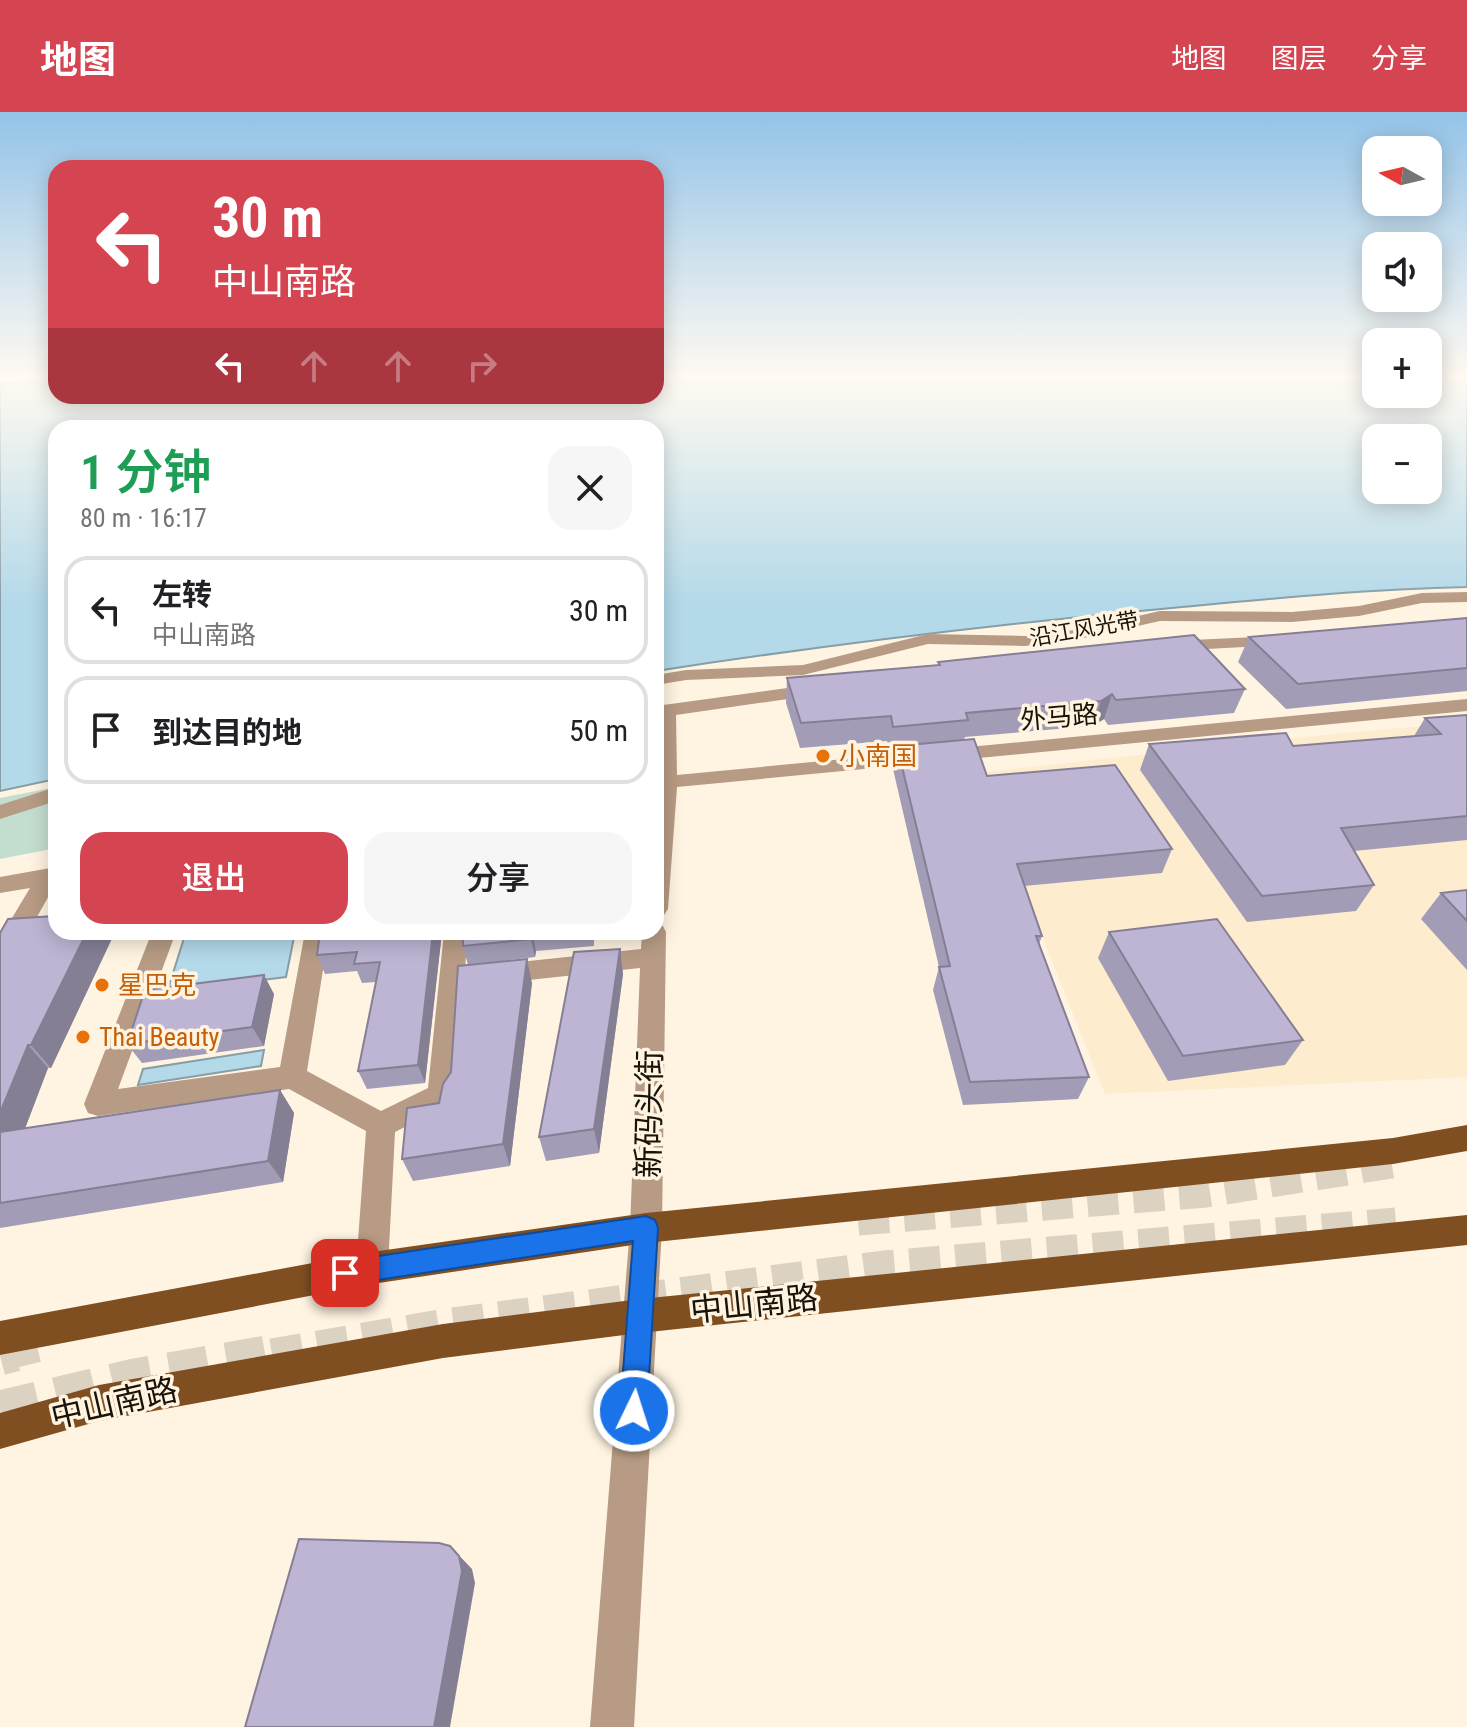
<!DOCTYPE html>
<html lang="zh">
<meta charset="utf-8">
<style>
:root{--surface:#fff;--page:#f6f6f6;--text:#202124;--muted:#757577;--line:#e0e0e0;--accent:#d54451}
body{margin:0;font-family:"Roboto Condensed","Noto Sans SC",sans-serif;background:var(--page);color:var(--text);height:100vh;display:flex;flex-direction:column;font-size:30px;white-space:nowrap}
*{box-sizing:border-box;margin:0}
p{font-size:26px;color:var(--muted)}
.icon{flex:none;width:44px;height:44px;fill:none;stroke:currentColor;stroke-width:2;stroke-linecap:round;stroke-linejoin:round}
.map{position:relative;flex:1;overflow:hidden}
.sheet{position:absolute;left:48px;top:308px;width:616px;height:520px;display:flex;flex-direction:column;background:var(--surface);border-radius:24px;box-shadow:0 4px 20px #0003}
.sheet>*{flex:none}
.banner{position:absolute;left:48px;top:48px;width:616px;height:244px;border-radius:24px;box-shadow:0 4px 20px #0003;background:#d54451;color:#fff;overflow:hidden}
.needle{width:52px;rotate:278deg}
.controls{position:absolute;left:1362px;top:24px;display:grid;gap:16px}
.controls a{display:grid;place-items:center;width:80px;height:80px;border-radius:16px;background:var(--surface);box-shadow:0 4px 20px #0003;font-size:40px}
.pin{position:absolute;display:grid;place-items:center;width:68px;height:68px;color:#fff;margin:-34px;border-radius:16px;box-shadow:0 4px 12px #0006}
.me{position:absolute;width:88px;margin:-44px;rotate:4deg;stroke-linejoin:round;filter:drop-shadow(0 0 6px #0008)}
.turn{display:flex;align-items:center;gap:28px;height:168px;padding:0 32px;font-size:36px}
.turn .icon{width:104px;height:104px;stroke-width:2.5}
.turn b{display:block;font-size:56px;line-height:68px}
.lanes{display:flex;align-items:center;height:76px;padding:0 32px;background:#0003;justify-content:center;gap:40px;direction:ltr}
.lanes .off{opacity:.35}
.round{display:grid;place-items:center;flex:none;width:84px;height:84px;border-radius:24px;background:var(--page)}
.summary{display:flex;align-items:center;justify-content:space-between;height:136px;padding:0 32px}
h1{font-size:48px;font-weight:600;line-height:60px;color:#1e9e55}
.primary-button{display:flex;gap:16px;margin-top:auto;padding:16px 32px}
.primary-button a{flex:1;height:92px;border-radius:24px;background:var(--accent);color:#fff;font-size:32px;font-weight:600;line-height:92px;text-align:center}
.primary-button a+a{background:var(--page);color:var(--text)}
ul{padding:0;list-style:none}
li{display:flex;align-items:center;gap:24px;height:108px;margin:0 16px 12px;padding:0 16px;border:4px solid var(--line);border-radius:24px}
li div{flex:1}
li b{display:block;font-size:30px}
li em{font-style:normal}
header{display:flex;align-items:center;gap:48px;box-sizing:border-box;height:112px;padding:0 40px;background:var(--accent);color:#fff}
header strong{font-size:38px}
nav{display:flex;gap:44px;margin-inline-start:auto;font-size:28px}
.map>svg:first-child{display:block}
</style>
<header>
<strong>地图</strong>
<nav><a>地图</a><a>图层</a><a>分享</a></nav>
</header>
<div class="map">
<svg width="1467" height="1615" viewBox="0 0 1467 1615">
<rect width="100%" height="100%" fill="#fff4e2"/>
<polygon fill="#fdecce" points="1467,610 1467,965 1105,982 977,661 1313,624"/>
<polygon fill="#c3decf" points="56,675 56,736 0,747 0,686"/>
<g fill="#b4d9e9" stroke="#869ea6" stroke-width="2" fill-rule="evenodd">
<path d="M656,265H1376V282H1428V265H1467V475C1371,477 1277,486 1182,495C1006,511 831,532 656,559V316H56V667L0,679V272L56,267V284H656ZM1376,326H1428V378H1376Z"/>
<polygon points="186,820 295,820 286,865 167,880"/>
<polygon points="264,938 261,954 138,973 143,957"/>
</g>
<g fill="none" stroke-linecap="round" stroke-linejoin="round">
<g stroke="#dcd2c1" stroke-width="31" stroke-dasharray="31 15" stroke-linecap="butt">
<polyline points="858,1108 1206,1080 1398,1050"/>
<polyline points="7,1242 48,1232"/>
<polyline points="272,1242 452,1211 884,1154 1396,1111"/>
</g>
<g stroke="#dcd2c1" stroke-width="39" stroke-dasharray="39 19" stroke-linecap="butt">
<polyline points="0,1244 15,1240"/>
<polyline points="0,1298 135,1266 284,1240"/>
</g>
<g fill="#b79b84" fill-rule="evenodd">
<polygon points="1467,480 1467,490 1422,491 1359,504 1292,510 1160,509 1075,528 1025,534 928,532 803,563 686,568 656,573 656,563 686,558 803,553 928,522 1025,524 1075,518 1160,499 1292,500 1359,494 1422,481"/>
<polygon points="1277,524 1283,525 1286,529 1283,533 1170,539 1161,534 1170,529"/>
<polygon points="816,572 825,578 822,582 676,603 677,663 1467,587 1467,599 677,675 668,797 664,803 656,805 656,594"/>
<polygon points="56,675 56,689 0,707 0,693"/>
<polygon points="56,755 56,771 9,855 0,857 0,826 30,776 0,781 0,765"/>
<polygon points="656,812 663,814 666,820 662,1116 634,1615 590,1615 630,1116 640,856 463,875 456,983 452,991 395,1020 388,1156 384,1167 372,1172 360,1167 356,1156 366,1019 289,977 98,1004 88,1001 84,992 152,820 176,820 118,977 280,955 305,820 329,820 307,959 381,999 428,976 444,820 468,820 465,856 641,837 642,820 656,820"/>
</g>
<g fill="#804f21" fill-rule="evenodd">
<polygon points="1467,1013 1467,1039 1393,1052 646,1131 372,1172 0,1243 0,1209 372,1140 646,1101 1393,1026"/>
<polygon points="1467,1103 1467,1133 640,1221 443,1246 99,1309 0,1337 0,1301 99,1273 443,1212 640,1187"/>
</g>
</g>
<g fill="#a39cb6">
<polygon points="1467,506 1467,579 1286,597 1238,550 1249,525"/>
<polygon points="938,550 1245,577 1234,601 1108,613 1104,607 1093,614 965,625 964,628 987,664 1172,737 1162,761 1024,774 1042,824 1039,832 1089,965 1078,987 963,993 933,878 939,855 893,657 896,639 889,640 887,629 800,636 786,591 787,566 938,554"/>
<polygon points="1467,603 1467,728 1354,739 1374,773 1356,799 1247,810 1140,658 1149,632 1293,634 1414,624 1425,606"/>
<polygon points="1467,778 1467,858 1421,807 1441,781"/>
<polygon points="56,820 115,820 51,956 48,956 25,1016 280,978 294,1001 283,1070 0,1116 0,821"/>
<polygon points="442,820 425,971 367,977 358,959 376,870 362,871 357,859 325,862 317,843"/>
<polygon points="463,820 594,820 594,834 536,839 535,845 468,853 463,834"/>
<polygon points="1109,820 1303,928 1285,953 1168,969 1098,846"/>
<polygon points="620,837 623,862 599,1041 546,1049 539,1025"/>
<polygon points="532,871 510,1054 413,1069 402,1047 439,991 451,960"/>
<polygon points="274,882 264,934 142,951 127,932"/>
</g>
<g fill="#857f94">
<polygon points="1112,582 1104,607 1093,614 1101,589"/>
<polygon points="87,820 115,820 51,956 31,933"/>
<polygon points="433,820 442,820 425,971 418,953"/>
<polygon points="532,820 536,839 535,845 531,827"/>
<polygon points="620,837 623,862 599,1041 594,1017"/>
<polygon points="527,847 532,871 510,1054 503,1032"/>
<polygon points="264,863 274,882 264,934 252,915"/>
<polygon points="28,933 48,956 15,1043 0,1029 0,1001"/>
<polygon points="280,978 294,1001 283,1070 268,1049"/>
<polygon points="450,1434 472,1457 475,1471 450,1615 434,1615"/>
</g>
<g fill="#beb5d4" stroke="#857f94" stroke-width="2">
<polygon points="1467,506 1467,556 1298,572 1249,525"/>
<polygon points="1194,523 1245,577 1116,588 1112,582 1101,589 966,601 968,608 893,615 891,604 801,611 787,566 940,553 938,550"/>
<polygon points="1467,603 1467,704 1341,716 1374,773 1262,784 1149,632 1286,621 1293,634 1441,622 1425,606"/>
<polygon points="974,627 987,664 1115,653 1172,737 1017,752 1042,824 1036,824 1089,965 970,970 939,855 950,854 897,634"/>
<polygon points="1467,778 1467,809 1441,781"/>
<polygon points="56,796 56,820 87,820 31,933 28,933 0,1001 0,821 8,807 54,804"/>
<polygon points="1217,807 1303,928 1183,944 1109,820"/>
<polygon points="320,820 433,820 418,953 358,959 380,850 354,852 357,840 317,843"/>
<polygon points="463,820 533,820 531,827 463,834"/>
<polygon points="620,837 594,1017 539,1025 574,840"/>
<polygon points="527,847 503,1032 402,1047 407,996 439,991 443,972 451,960 458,854"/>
<polygon points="264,863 252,915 127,932 145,878"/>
<polygon points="280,978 268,1049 0,1091 0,1020"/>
<polygon points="299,1427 439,1431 450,1434 459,1444 462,1459 434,1615 245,1615"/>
</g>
<linearGradient id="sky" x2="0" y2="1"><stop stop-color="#93c3e8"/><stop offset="0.54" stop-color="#fffaf2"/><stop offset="1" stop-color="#fffaf2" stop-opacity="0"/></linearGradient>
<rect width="1467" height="491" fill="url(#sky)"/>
<polygon fill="#1a73e8" stroke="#114b97" stroke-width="2" points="646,1104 655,1108 658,1116 647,1299 643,1308 634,1312 624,1308 620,1299 633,1129 345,1173 337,1169 333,1161 337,1152 345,1149"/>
<g fill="#e8710a" stroke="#fff4e2" stroke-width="3">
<circle cx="823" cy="644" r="8"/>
<circle cx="102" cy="873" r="8"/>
<circle cx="83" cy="925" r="8"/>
</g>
<g text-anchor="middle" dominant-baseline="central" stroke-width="7" stroke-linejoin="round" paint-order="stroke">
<g font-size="22" fill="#191308" stroke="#fff4e2">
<text transform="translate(1084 517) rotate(-10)">沿江风光带</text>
</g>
<g font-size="26" fill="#191308" stroke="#fff4e2">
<text transform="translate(1059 605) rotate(-5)">外马路</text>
</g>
<g font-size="26" fill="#c56008" stroke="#fff4e2" text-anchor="start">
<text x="839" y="644">小南国</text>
<text x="118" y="873">星巴克</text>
<text x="99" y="925">Thai Beauty</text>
</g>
<g font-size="32" fill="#191308" stroke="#fff4e2">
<text transform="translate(649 1002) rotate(-89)">新码头街</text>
<text transform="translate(754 1192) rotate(-6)">中山南路</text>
<text transform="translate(114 1291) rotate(-13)">中山南路</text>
</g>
</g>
</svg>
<div class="controls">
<a><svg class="needle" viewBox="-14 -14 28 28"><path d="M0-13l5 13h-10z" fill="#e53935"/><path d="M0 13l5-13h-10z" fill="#757577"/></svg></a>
<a><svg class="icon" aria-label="sound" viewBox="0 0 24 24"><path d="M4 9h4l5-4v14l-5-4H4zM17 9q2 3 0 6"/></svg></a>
<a>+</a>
<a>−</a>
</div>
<div class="pin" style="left:345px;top:1161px;background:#d93025"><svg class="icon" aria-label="arrive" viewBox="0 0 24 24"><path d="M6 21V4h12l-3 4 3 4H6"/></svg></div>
<svg class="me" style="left:634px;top:1299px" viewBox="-20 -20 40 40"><circle r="17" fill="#1a73e8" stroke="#fff" stroke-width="3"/><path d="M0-11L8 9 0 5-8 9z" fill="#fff"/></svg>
<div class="banner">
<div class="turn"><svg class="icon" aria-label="left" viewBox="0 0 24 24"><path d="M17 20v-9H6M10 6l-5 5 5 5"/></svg><div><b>30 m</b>中山南路</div></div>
<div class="lanes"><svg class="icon" aria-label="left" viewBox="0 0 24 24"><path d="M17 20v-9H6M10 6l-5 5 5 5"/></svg><svg class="icon off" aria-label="ahead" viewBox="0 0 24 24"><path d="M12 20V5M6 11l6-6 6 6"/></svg><svg class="icon off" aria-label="ahead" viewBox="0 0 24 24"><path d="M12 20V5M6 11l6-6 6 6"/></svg><svg class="icon off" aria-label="right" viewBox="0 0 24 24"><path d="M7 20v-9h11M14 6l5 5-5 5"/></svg></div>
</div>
<section class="sheet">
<div class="summary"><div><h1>1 分钟</h1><p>80 m · 16:17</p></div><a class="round"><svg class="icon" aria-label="close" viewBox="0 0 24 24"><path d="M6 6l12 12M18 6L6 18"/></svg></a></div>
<ul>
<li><svg class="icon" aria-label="left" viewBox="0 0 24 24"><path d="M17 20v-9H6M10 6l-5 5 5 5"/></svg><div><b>左转</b><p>中山南路</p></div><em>30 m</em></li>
<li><svg class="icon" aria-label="arrive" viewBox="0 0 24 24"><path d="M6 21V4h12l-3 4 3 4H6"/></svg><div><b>到达目的地</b></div><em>50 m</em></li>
</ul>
<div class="primary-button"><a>退出</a><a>分享</a></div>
</section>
</div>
